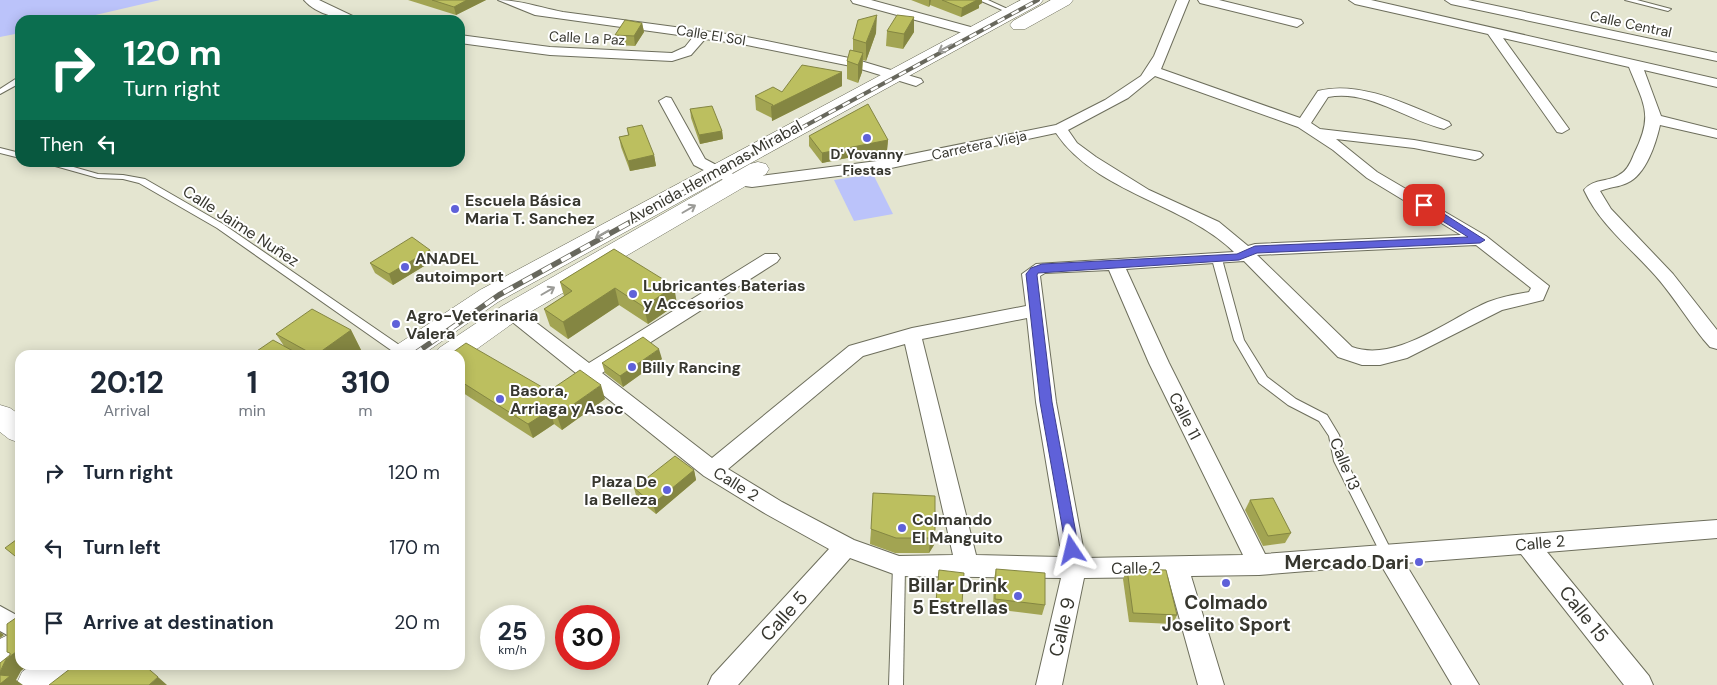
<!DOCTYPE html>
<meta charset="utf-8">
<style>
:root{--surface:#fff;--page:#f2f2f3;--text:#1f2937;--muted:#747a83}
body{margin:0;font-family:"DM Sans",sans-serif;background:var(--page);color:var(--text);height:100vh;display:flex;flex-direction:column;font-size:19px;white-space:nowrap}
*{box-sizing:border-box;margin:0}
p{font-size:16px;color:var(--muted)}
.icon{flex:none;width:28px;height:28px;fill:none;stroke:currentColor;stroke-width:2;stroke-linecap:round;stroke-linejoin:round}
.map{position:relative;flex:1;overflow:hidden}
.side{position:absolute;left:15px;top:350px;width:450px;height:320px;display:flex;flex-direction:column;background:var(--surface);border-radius:15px;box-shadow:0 2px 12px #0003}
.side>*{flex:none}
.guide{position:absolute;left:15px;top:15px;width:450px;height:152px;border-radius:15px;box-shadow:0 2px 12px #0003;background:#0b6e4f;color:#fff;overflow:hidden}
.speed{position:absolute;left:480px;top:605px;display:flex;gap:10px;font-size:25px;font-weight:700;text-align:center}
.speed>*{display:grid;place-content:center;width:65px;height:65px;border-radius:50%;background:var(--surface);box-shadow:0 2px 12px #0003;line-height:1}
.speed small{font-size:12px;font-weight:400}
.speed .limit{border:8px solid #d22;background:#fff;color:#111}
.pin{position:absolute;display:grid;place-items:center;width:42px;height:42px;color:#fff;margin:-21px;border-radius:10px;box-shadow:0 2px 8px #0006}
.me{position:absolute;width:55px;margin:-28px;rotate:350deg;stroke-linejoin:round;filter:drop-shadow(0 0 4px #0008)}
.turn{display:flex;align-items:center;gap:18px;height:105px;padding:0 25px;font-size:22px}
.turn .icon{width:65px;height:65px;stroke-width:2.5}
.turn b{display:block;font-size:35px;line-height:42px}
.then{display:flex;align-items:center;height:48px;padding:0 25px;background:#0003;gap:10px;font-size:19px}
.eta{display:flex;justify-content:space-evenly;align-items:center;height:85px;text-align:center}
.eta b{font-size:30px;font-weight:700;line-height:35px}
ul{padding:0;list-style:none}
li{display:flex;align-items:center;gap:15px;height:75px;padding:0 25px}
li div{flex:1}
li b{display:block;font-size:19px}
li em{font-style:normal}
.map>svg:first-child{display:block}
</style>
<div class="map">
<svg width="1717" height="685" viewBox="0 0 1717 685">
<rect width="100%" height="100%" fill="#e4e5d0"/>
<g fill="#bbc3fa">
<polygon points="0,0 160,0 74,20 20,20 20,33 0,37"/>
<polygon points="873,174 893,214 854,221 834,180"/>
</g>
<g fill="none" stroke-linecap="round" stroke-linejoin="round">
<defs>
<g id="lane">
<polygon points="979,0 988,0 1014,12 1009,13"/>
<polygon points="1625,0 1637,0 1671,9 1668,11"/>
<polygon points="17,78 20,78 20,83 0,94 0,89"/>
<polygon points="0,148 20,153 20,158 0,153"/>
<polygon points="41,162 56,162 98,174 123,175 145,179 223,224 408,351 409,354 398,355 217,228 139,183 123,179 98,178"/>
<polygon points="1217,256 1222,259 1244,340 1267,377 1296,399 1327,415 1339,435 1346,461 1394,556 1392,560 1388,561 1384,560 1334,461 1329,436 1319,421 1288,405 1259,383 1234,340 1212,259"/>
<polygon points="899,561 903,562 905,566 903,685 889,685 893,566 895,562"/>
</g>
<g id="street">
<path d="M304,0H319L361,20C342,20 317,15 304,0Z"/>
<path d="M498,0C520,0 541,8 563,12L742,36L854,59L921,79L923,82L916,86L851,66L742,44L705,39L691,55L672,61L550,55L460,43V35L550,47L672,53L685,47L693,37L535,15Z"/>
<polygon points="851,0 871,0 978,29 980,32 974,36 853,3"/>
<path d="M1177,0H1189L1161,69L1300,118L1318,91C1361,80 1410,106 1449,122L1451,125L1444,129C1407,120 1368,89 1328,97L1311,123L1320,129L1414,140L1480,152L1483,155L1480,158L1475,160L1414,148L1336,139L1377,172L1486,236L1549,286L1543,300L1502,310L1407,358L1380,365H1362L1338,357L1244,261L1126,269L1169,363L1265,554L1717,520V538L1547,552L1649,676L1653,685H1624L1521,554L1405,563L1479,685H1452L1381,565L1259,575L1191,576L1224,685H1198L1168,577L1084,578L1062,685H1036L1061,578L899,576L850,558L738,685H708L712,676L829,549L766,514L704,476L505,316L502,312L505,308L511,306L517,308L589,363L765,254H777L780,258L777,262L602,373L712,458L849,346L912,328L1026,306L1022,274L1036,264L1234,252C1186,204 1096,193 1056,133L877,171L752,187L731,184L694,165L659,101L666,97L671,98L705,159L739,177H752L877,161L1056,125L1105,100L1141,76L1154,56ZM1155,76L1298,127L1333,150L1367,178L1461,235L1255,244L1248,246L1219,222L1149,190L1096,157L1077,143L1068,130L1128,98ZM1476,245L1531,288L1529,292C1516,294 1501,297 1488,302C1448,319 1396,363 1352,347L1257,255ZM1109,270L1149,363L1243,555L1085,558L1056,402L1040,276L1045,273ZM1027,318L1036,402L1062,557L976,555L922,339ZM905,344L953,555L899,556L854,540L782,502L728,469L863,356Z"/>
<polygon points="1198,0 1219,0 1301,20 1303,23 1297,27 1200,3"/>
<path d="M1349,0H1371L1717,79V87L1644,70L1661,116L1717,130V138L1660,125C1656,143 1646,175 1627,183C1619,187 1609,187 1600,191L1611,209L1673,274L1717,330V349L1710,347L1703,339C1688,320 1675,299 1660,281C1634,250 1601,227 1584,190C1592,179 1608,182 1619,175C1627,171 1631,162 1634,154C1654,114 1644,105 1629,67L1503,38L1569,129L1562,133L1557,132L1488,34L1355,4Z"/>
<polygon points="1445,0 1468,0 1717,53 1717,61 1451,4"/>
<polygon points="0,606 20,617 20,642 0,631"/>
</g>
<polygon id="secondary" points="0,405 10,408 20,415 20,443 9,439 0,432"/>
<g id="primary">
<polygon points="1021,0 1043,0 1040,4 498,302 422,355 388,355 392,348 480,290"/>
<polygon points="1051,0 1073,0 1070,4 1025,29 1013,29 1010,25 1013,21"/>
<polygon points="758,162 766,164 769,169 766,174 520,318 460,361 460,355 435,355 439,348 502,306 750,164"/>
<polygon points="20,629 20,665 24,665 13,673 0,678 0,639"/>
<polygon points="31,665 77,665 72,677 63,685 16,685 22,672"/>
</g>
</defs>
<use href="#lane" stroke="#6d6e5c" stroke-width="2"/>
<use href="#street" stroke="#6d6e5c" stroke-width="2"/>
<use href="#secondary" stroke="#6d6e5c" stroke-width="1"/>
<use href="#primary" stroke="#6d6e5c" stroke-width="1"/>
<use href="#lane" fill="#fff" fill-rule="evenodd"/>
<use href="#street" fill="#fff" fill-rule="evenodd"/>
<use href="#secondary" fill="#fff" fill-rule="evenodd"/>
<use href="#primary" fill="#fff" fill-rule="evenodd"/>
<defs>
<polyline id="rail-far1" points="716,174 1038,0"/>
<polyline id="rail" points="413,355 499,295 719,173"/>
</defs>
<use href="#rail-far1" stroke="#68685d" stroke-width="4"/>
<use href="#rail" stroke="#68685d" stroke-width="5.5"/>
<use href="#rail-far1" stroke="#fff" stroke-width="2.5" stroke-dasharray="8" stroke-linecap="butt"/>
<use href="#rail" stroke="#fff" stroke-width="4" stroke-dasharray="11" stroke-linecap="butt"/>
</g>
<g fill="#a2a452">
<polygon points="408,0 486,0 456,15"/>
<polygon points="911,0 982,0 982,3 979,5 979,8 961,17 930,5 929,7"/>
<polygon points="914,17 914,32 903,49 886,46 887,31"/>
<polygon points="642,23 644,32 635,46 617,45 615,35"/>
<polygon points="876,33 866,61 863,60 862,72 858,83 847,79 847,61 853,51 853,39"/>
<polygon points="842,72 842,86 772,121 772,118 756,110 755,96 782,92"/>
<polygon points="690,109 722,131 723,139 700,144 691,118"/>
<polygon points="627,128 654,155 656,166 630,171 621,147 619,137 628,135"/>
<polygon points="809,136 888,140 887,150 822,163 809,146"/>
<polygon points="614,249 677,304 648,324 619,305 568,339 550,326 544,309 564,296 560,282"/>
<polygon points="430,250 434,260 393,285 375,273 370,263"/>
<polygon points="351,330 361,350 354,355 251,355 284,346 276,334"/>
<polygon points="460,355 549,391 605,399 562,430 554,424 533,438 460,391"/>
<polygon points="662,359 623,387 605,373 602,363"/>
<polygon points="694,470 696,480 656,514 637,499 634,488"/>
<polygon points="1250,500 1291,533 1285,543 1263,546 1245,510"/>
<polygon points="871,529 935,530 934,545 929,553 895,553 870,544"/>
<polygon points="996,569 1045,605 1042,615 993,609 994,579"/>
<polygon points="1127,569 1177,615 1173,624 1129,622 1123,579"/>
<polygon points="939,570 962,604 960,614 935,611"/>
</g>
<g fill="#848642">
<polygon points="467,0 486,0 456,15 454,7"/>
<polygon points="929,0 931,0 930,5 929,7"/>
<polygon points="976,0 982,0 982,3 979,5 979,8 961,17 962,8"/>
<polygon points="877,15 876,33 866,61 866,43"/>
<polygon points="914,17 914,32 903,49 904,34"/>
<polygon points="642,23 644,32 635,46 634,36"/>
<polygon points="863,53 862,72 858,83 858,65"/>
<polygon points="842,72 842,86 772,121 771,107"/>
<polygon points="722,131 723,139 700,144 699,135"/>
<polygon points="888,140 887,150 822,163 822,153"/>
<polygon points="654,155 656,166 630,171 628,161"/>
<polygon points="430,250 434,260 393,285 389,274"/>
<polygon points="674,286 677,304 648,324 644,307"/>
<polygon points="615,288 619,305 568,339 563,322"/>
<polygon points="351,330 361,350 354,355 316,355"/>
<polygon points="659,349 662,359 623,387 620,376"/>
<polygon points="293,351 295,355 288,355"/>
<polygon points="601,385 605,399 562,430 557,416"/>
<polygon points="550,410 554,424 533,438 528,424"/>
<polygon points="694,470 696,480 656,514 653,504"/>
<polygon points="935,530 934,545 929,553 930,538"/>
<polygon points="0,632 4,635 0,638"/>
<polygon points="16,652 20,655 20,665 28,665 21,671 16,680 23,685 0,685 0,672 6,659"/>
<polygon points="158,677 167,685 149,685"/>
</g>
<g fill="#bcbf5f" stroke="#848642">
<polygon points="432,0 467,0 454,7"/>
<polygon points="942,0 977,0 962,8"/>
<polygon points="877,15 866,43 853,39 858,20"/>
<polygon points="897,15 914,17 904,34 887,31"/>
<polygon points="625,20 642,23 634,36 615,35"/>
<polygon points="850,50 863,53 858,65 847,61"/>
<polygon points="802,65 842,72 771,107 773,105 755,96 773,87 782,92"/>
<polygon points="868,104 888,140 822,153 809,136"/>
<polygon points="712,106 722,131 699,135 690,109"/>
<polygon points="642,125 654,155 628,161 619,137 629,135 627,128"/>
<polygon points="412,237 430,250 389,274 370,263"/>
<polygon points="614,249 674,286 644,307 615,288 563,322 544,309 572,291 560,282"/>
<polygon points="312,309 351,330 316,355 314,355 276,334"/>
<polygon points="643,337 659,349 620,376 602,363"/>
<polygon points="273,340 293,351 288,355 251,355"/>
<polygon points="466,343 549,391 580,370 601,385 557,416 550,410 528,424 460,381 460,355 449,355"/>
<polygon points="675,456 694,470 653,504 634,488"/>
<polygon points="873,493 935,496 935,530 930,538 896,538 871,529"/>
<polygon points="1273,498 1291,533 1268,536 1250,500"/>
<polygon points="20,537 20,560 5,548"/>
<polygon points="996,569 1045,573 1045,605 995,599"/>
<polygon points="1127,569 1166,570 1177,615 1133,613"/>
<polygon points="939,570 964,573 962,604 936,601"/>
<polygon points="20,615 20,652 16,652 6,659 0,672 0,663 10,655 10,653 7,652 7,624"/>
<polygon points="75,665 144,665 158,677 149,685 49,685"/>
<polygon points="0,675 10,676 0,684"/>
</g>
<defs><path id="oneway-shaft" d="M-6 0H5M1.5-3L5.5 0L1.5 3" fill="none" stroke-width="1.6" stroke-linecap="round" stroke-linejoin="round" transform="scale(1.25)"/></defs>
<g stroke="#9b9b97">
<use href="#oneway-shaft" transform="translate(945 48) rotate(152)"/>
<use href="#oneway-shaft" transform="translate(689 209) rotate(-30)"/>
<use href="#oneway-shaft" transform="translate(602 234) rotate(151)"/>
<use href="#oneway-shaft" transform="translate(548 291) rotate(-30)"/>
</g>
<polygon fill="#5f61d9" stroke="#3e3f8d" points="1420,203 1427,203 1485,240 1480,243 1257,253 1239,260 1038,273 1037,275 1052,402 1079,550 1077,554 1067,554 1040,402 1026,274 1031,268 1042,264 1237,254 1255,246 1468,237 1420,207"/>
<g fill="#5f61d9" stroke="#fff" stroke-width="2">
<circle cx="867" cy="138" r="5"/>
<circle cx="455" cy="209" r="5"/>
<circle cx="405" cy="267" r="5"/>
<circle cx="633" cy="294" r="5"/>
<circle cx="396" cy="324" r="5"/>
<circle cx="632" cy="367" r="5"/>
<circle cx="500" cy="399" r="5"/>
<circle cx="667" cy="490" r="5"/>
<circle cx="902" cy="528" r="5"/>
<circle cx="1419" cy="562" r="5"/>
<circle cx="1226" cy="583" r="5"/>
<circle cx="1018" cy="596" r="5"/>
</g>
<g text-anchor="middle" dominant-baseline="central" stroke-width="4" stroke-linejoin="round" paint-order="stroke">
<g font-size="14" fill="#37372f" stroke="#fff">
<text transform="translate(1631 24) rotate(12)">Calle Central</text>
<text transform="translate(711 35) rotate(9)">Calle El Sol</text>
<text transform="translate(587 38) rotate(3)">Calle La Paz</text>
<text transform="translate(979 145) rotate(-12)">Carretera Vieja</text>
</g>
<g font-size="14" font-weight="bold" fill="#37372f" stroke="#fff">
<text x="867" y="154">D' Yovanny<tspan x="867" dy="16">Fiestas</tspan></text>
</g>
<g font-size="16" fill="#37372f" stroke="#fff">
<text transform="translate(715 172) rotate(-29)">Avenida Hermanas Mirabal</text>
<text transform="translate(241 226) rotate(33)">Calle Jaime Nuñez</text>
<text transform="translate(1185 416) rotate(63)">Calle 11</text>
<text transform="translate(1345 464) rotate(68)">Calle 13</text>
<text transform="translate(736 484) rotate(32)">Calle 2</text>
<text transform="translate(1540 543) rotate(-5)">Calle 2</text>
<text transform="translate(1136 568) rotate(-1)">Calle 2</text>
</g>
<g font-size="16" font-weight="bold" fill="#37372f" stroke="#fff" text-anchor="start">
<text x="465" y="200">Escuela Básica<tspan x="465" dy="18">Maria T. Sanchez</tspan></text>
<text x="415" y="258">ANADEL<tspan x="415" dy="18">autoimport</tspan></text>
<text x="643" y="285">Lubricantes Baterias<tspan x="643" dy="18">y Accesorios</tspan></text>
<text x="406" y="315">Agro-Veterinaria<tspan x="406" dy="18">Valera</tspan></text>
<text x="642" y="367">Billy Rancing</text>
<text x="510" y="390">Basora,<tspan x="510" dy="18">Arriaga y Asoc</tspan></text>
<text x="657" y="481" text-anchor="end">Plaza De<tspan x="657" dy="18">la Belleza</tspan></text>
<text x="912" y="519">Colmando<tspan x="912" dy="18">El Manguito</tspan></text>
</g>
<g font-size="19" font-weight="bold" fill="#37372f" stroke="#fff" text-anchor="end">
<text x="1409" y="562">Mercado Dari</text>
<text x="1008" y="585">Billar Drink<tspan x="1008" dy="22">5 Estrellas</tspan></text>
<text x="1226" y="602" text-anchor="middle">Colmado<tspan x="1226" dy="22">Joselito Sport</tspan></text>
</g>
<g font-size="19" fill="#37372f" stroke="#fff">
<text transform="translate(1584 614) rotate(51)">Calle 15</text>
<text transform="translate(784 616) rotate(-48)">Calle 5</text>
<text transform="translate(1062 627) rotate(-77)">Calle 9</text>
</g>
</g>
</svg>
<div class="speed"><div>25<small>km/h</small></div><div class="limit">30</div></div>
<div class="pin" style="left:1424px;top:205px;background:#d93025"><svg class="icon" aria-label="arrive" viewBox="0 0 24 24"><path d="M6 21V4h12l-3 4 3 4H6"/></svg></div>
<svg class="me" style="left:1072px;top:550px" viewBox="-20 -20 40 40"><path d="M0-17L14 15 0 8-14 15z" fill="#5f61d9" stroke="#fff" stroke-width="4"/></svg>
<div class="guide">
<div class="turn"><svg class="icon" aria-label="right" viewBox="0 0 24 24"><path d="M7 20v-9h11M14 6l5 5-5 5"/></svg><div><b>120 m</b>Turn right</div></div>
<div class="then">Then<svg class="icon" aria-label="left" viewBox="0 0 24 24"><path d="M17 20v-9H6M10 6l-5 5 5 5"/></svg></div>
</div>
<section class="side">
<div class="eta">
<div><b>20:12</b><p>Arrival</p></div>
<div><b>1</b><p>min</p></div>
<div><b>310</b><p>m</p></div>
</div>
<ul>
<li><svg class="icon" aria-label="right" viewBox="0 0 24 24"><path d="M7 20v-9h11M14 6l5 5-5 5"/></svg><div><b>Turn right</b></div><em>120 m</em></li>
<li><svg class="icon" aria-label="left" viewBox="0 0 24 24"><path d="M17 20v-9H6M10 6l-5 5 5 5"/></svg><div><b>Turn left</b></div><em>170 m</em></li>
<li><svg class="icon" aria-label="arrive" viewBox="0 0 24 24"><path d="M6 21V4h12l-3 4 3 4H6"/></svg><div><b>Arrive at destination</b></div><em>20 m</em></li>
</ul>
</section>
</div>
